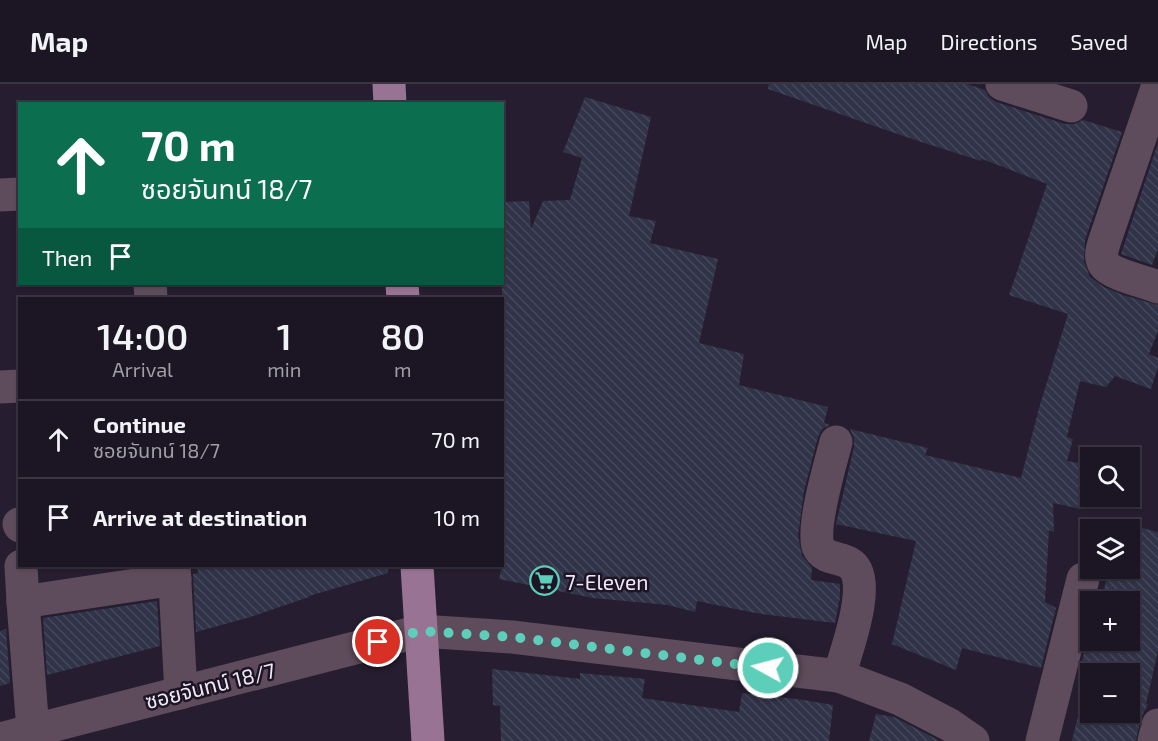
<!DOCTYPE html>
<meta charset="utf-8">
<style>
:root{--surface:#1c1624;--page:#251f2c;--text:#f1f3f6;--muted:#a09fa6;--line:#3a3541}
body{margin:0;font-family:"Exo 2","Noto Sans Thai",sans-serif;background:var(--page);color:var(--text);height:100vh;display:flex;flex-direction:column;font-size:22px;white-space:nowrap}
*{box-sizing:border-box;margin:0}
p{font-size:20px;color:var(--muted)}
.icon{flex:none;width:33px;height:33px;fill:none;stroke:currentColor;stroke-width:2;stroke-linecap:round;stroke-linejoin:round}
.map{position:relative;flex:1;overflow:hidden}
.sheet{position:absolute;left:18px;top:213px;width:486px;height:270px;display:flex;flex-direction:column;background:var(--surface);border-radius:0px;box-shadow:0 2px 4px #0004,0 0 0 2px var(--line)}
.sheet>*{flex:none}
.guide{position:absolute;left:18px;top:18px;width:486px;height:183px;border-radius:0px;box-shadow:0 2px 4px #0004,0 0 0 2px var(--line);background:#0b6e4f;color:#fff;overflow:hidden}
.buttons{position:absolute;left:1080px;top:363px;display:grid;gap:12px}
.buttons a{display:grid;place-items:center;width:60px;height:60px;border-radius:0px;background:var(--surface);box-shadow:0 2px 4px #0004,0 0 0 2px var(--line);font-size:30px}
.pin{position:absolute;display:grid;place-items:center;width:51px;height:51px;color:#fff;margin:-26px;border:3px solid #fff;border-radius:50%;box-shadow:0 2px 6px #0007}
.me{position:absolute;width:66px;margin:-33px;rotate:277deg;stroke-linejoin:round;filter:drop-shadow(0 0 4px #0008)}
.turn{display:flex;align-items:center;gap:21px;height:126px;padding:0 24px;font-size:27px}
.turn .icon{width:78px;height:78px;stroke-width:2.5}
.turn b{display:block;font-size:42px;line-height:51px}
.then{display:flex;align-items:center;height:57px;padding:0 24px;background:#0003;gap:12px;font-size:22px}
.eta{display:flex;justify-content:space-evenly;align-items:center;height:102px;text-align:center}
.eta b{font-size:36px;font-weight:600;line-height:42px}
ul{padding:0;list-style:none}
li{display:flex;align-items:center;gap:18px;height:78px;padding:0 24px;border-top:2px solid var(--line)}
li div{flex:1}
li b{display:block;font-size:22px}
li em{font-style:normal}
header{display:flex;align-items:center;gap:36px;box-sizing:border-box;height:84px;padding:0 30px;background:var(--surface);border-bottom:2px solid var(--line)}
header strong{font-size:28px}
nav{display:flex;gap:33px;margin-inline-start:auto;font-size:21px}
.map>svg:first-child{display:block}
</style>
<header>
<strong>Map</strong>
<nav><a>Map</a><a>Directions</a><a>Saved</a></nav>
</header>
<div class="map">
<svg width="1158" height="657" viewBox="0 0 1158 657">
<defs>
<pattern id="building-back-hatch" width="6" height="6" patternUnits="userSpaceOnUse" patternTransform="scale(1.5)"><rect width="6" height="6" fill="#313348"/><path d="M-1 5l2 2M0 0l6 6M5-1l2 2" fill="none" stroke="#45475a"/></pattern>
</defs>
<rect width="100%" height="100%" fill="#261e30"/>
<g fill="url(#building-back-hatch)" fill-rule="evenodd">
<polygon points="769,0 967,0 985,6 989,13 996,18 1065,40 1074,40 1083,36 1122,48 1085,156 1084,178 1090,193 1104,203 1123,211 1158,221 1158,247 1149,270 1158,274 1158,283 1151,305 1115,292 1106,303 1080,297 1067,353 1073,355 1067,377 1089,381 1081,425 1053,419 1054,448 1049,446 1045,518 1056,524 1041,584 962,564 956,586 892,560 916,457 836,440 854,363 854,354 850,345 928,364 925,371 1021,394 1039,324 1068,230 1009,211 1047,100 982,75 981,77 912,55 768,5"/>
<polygon points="585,13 651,33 629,132 656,137 650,159 718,175 699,259 744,270 739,301 828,323 824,339 830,341 822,345 818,353 804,407 798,452 802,471 812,484 811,496 840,500 840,513 835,539 755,529 697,517 695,528 668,521 593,514 499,495 502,482 502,118 529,117 531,145 543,117 570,116 582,74 563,68"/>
<polygon points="1158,59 1158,165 1152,181 1121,170"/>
<path d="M1121,439L1158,448V567L1146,620H1148L1140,636L1136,657H1072L1086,598L1081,596L1082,594L1078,593L1090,545V556H1130V518H1102L1108,484H1130V446H1119ZM1090,590H1130V628H1090Z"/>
<polygon points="197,482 387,482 388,489 309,512 309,513 247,534 196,548 193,490 198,489"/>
<polygon points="157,517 160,562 47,591 43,534"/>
<polygon points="6,545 10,599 0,602 0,547"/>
<polygon points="492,585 580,595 580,589 645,595 642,614 739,628 742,609 804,616 833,621 829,657 501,657 500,622 493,621"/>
<polygon points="876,630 894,633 940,657 869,657"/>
</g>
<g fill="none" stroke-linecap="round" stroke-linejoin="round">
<g stroke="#5e4b5b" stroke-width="33">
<polyline points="1002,0 1071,22"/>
<path d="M1158,1L1105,156C1103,163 1099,172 1104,180C1110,190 1146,198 1158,203"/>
<polyline points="0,111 20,110"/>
<polyline points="150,200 151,214"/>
<polyline points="0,303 20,302"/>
<path d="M836,358C830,381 812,441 818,462C823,475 839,473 849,479C875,493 845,570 839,592"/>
<polyline points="19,440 20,442"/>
<polyline points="21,482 23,518"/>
<polyline points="174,482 181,609"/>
<polyline points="33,647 23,518 175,495"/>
<polyline points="0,655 421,547 512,553 839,592 900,615 950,641 973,657"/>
<polyline points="1042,657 1083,495"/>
<polyline points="1154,657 1158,641"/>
</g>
<g stroke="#997394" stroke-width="33">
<polyline points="389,0 390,20"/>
<polyline points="402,200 403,214"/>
<polyline points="417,482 428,657"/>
</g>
</g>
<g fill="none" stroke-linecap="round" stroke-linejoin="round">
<polyline stroke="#5dceb9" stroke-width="10" stroke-dasharray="0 18" points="378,558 420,547 512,553 768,584"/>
</g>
<defs>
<symbol id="supermarket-ring" viewBox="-11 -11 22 22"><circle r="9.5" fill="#1d1426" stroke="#5dceb9" stroke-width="1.5"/><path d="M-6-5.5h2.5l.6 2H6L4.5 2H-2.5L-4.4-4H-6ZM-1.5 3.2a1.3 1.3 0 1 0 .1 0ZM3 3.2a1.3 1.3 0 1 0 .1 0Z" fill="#5dceb9"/></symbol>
</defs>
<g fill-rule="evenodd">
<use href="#supermarket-ring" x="528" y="480" width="33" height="33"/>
</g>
<g text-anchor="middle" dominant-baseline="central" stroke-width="5" stroke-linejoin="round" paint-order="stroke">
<g font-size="21" fill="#efe9f6" stroke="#1d1426" text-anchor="start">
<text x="565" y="497">7-Eleven</text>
</g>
<g font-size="21" fill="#efe9f6" stroke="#1d1426">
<text transform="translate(210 601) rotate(-14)">ซอยจันทน์ 18/7</text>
</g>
</g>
</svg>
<div class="buttons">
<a><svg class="icon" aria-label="search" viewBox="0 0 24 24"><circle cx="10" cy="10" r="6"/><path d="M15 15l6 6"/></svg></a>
<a><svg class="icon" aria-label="layers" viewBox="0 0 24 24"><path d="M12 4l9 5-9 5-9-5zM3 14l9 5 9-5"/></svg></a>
<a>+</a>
<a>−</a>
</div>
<div class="pin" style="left:378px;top:558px;background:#d93025"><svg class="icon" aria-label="arrive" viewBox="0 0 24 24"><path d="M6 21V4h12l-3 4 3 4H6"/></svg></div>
<svg class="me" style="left:768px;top:584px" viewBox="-20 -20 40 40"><circle r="17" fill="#5dceb9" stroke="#fff" stroke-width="3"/><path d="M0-11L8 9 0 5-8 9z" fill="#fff"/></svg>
<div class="guide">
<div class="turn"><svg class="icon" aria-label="ahead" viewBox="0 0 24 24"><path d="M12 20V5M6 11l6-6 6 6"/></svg><div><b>70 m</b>ซอยจันทน์ 18/7</div></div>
<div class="then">Then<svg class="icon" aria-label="arrive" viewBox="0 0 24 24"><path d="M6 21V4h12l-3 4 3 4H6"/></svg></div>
</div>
<section class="sheet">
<div class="eta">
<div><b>14:00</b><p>Arrival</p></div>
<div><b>1</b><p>min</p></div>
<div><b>80</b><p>m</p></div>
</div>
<ul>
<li><svg class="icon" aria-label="ahead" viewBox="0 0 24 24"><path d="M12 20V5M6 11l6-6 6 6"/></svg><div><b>Continue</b><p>ซอยจันทน์ 18/7</p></div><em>70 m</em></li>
<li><svg class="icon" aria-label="arrive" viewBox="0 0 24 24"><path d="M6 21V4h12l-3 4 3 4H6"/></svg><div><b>Arrive at destination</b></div><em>10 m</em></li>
</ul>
</section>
</div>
